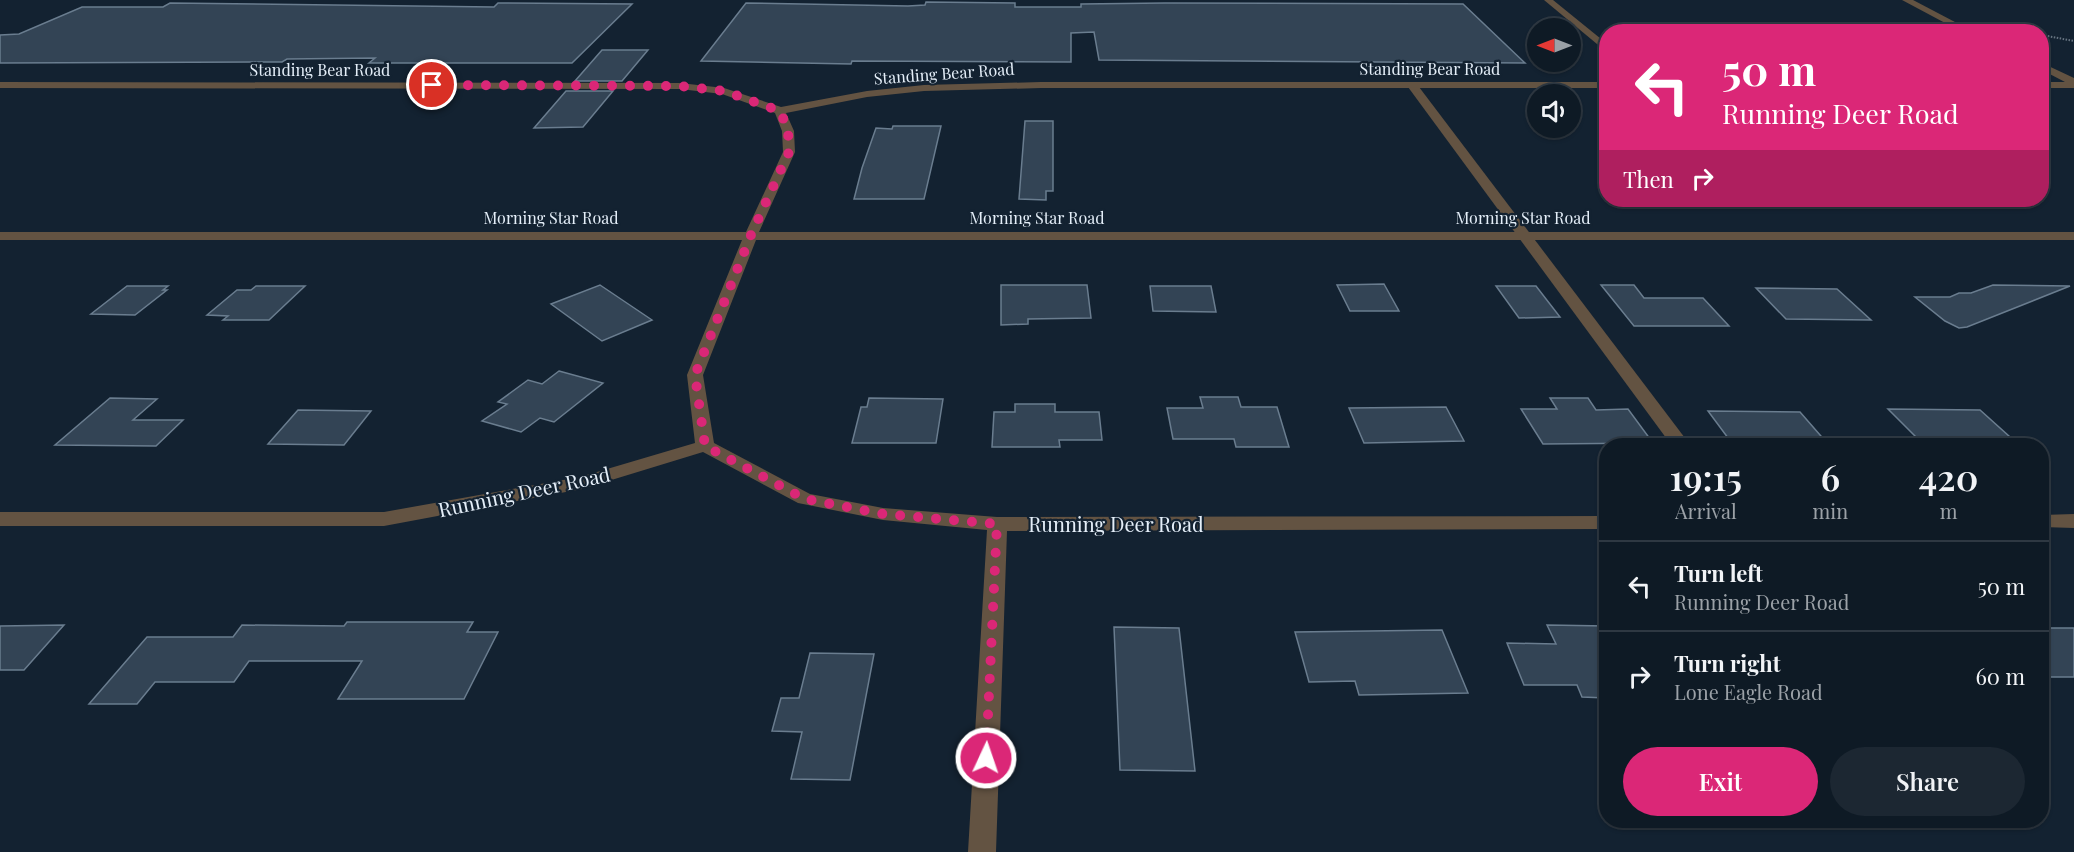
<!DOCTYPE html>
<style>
:root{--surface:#0e1a25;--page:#1c2732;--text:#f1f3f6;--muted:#9ba1a7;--line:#2e3842;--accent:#db2777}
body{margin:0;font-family:"Playfair Display",serif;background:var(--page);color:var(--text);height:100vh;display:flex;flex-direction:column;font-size:22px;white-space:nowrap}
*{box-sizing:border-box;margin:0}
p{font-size:20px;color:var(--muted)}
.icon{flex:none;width:33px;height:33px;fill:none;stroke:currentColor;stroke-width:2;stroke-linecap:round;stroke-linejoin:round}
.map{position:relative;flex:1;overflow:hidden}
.sheet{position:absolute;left:1599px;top:438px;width:450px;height:390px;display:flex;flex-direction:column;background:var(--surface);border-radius:24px;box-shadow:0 2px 4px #0004,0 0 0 2px var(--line)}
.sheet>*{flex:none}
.banner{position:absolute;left:1599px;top:24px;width:450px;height:183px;border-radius:24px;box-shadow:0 2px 4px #0004,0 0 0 2px var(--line);background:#db2777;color:#fff;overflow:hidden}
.needle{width:39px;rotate:270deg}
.tools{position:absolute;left:1527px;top:18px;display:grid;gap:12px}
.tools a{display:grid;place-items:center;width:54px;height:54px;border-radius:50%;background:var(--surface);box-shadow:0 2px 4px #0004,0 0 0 2px var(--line);font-size:30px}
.pin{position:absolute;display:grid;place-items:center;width:51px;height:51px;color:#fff;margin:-26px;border:3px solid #fff;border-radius:50%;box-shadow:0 2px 6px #0007}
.me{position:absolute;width:66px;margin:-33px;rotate:3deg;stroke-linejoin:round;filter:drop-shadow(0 0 4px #0008)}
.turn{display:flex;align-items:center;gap:21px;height:126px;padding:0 24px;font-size:27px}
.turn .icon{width:78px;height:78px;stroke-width:2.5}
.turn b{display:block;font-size:42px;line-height:51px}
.then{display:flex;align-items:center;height:57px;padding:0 24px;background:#0003;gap:12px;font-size:22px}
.eta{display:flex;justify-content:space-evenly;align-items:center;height:102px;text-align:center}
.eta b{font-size:36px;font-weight:600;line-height:42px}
.primary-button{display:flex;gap:12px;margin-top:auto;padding:12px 24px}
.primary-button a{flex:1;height:69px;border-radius:36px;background:var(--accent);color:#fff;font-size:24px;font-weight:600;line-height:69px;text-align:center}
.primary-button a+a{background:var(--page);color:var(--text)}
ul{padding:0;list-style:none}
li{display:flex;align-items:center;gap:18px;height:90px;padding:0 24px;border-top:2px solid var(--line)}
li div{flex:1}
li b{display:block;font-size:22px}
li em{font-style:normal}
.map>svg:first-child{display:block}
</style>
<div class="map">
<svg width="2074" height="852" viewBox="0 0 2074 852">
<rect width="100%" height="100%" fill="#132231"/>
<g fill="#345" stroke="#6a7d8f" stroke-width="1.5">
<polygon points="926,2 1015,3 1015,7 1081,7 1081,4 1165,3 1463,4 1525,63 1099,60 1094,32 1071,33 1071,62 852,61 851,64 701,61 746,3 908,6 925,5"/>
<polygon points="170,3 494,7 498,3 632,4 572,63 369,63 375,58 287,59 282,62 0,63 0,35 19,34 82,7 163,7"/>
<polygon points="602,50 648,50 622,81 575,81"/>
<polygon points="566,91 613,91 583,127 534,128"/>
<polygon points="1025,121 1053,121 1053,191 1046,191 1046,200 1019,199"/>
<polygon points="893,126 941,126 924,199 854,199 862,168 876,128 892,129"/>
<polygon points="1384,284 1399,311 1350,311 1337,285"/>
<polygon points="600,285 652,320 602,341 551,304"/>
<polygon points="1001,285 1087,285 1091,318 1028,319 1028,324 1001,325"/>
<polygon points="1601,285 1634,285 1644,298 1703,298 1729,326 1634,326"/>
<polygon points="1993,285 2070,286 1967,327 1959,328 1945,321 1915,297 1950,297 1959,293 1971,293"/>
<polygon points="127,286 168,286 163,290 167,290 135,315 91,314"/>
<polygon points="256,286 305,286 269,320 223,320 228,316 207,315 237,290 251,290"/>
<polygon points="1150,286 1211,286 1216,312 1153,311"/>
<polygon points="1496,286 1536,286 1560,317 1519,318"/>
<polygon points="1756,288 1837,289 1871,320 1786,319"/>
<polygon points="559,371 603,383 554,422 540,418 521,432 482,421 507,404 498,402 528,380 542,384"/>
<polygon points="1200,397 1238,397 1241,407 1277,407 1289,447 1236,447 1234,439 1173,439 1167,408 1203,408"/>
<polygon points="110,398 157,399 133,420 183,420 156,446 55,445"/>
<polygon points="869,398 943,399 936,443 852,443 861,407 867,407"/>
<polygon points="1550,398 1588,398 1596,410 1628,409 1653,443 1543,444 1521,409 1557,409"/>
<polygon points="1015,404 1055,404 1055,412 1099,412 1102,440 1059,440 1060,447 992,447 994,412 1015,412"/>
<polygon points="1446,407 1464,441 1364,443 1349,408"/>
<polygon points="1888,409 1980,410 2020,446 1973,445 1966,439 1917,438"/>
<polygon points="298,410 371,411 344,445 268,444"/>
<polygon points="1708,411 1800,412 1827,443 1731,442"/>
<polygon points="347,622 473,622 467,632 498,632 464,699 338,699 362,661 249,661 234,682 155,682 137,704 89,704 147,637 233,637 242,625 344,626"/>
<polygon points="64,625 24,670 0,670 0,626"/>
<polygon points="1547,625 1606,626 1606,698 1582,697 1577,685 1524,685 1507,643 1556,644"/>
<polygon points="1114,627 1179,628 1195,771 1120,770"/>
<rect x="2042" y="628" width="32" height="49"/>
<polygon points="1442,630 1468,693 1359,695 1355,681 1309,682 1295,632"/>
<polygon points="810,653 874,654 850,780 791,779 802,732 772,731 781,698 799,698"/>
</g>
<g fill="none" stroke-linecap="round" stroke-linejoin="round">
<g stroke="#687582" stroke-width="2" stroke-dasharray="1.5 1.5" stroke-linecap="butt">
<polyline points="1987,24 2026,32"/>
<polyline points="2042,35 2074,41"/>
</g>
<g fill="#635342" fill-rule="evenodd">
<polygon points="1544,0 1553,0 1606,43 1606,50 1603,49"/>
<polygon points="1412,82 1416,83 1691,446 1672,446 1408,87 1407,85"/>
</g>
<g fill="#635342" fill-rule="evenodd">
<polygon points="1902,0 1913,0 1974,32 1962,32"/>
<polygon points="2042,63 2074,78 2074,88 2042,88 2042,82 2065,82 2042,70"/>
<polygon points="0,82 680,83 724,88 781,107 867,91 924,85 1041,82 1606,82 1606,88 1041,88 924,91 867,97 786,113 794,131 795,152 759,232 2074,232 2074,240 756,240 703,375 714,443 810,494 883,508 997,517 1606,516 1606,529 1007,531 996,852 968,852 987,530 883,520 798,503 703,452 582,489 384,526 0,526 0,512 384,512 580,477 695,443 687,375 742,240 0,240 0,232 746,232 783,152 782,131 775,113 722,94 680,89 0,88"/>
<polygon points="2074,514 2074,528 2042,527 2042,515"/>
</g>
</g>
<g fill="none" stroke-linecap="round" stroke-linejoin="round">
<polyline stroke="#db2777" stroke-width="10" stroke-dasharray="0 18" points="432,85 680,86 724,91 780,111 788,130 789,152 751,235 695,375 705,446 805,499 883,514 997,524 986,758"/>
</g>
<g text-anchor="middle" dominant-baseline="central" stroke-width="4.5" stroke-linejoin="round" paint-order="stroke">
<g font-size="16" fill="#e4eef8" stroke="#132231">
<text x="1430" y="68">Standing Bear Road</text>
<text x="320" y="69">Standing Bear Road</text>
<text transform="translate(944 73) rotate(-4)">Standing Bear Road</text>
<text x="551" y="217">Morning Star Road</text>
<text x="1037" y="217">Morning Star Road</text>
<text x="1523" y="217">Morning Star Road</text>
</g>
<g font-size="20" fill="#e4eef8" stroke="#132231">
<text transform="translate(524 491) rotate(-12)">Running Deer Road</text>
<text x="1116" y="523">Running Deer Road</text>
</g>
</g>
</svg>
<div class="tools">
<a><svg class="needle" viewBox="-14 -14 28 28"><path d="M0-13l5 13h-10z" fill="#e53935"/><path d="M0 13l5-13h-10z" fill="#9ba1a7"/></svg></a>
<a><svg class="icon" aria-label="sound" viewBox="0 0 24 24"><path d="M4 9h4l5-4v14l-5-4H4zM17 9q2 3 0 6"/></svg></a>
</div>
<div class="pin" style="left:432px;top:85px;background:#d93025"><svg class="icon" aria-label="arrive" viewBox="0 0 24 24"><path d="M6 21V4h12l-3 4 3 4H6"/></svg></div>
<svg class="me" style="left:986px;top:758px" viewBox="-20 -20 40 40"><circle r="17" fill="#db2777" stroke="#fff" stroke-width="3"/><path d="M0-11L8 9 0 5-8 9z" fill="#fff"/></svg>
<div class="banner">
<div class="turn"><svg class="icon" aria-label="left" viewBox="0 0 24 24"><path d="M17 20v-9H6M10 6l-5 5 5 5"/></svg><div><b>50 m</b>Running Deer Road</div></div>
<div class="then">Then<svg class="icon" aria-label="right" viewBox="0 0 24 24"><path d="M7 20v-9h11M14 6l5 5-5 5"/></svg></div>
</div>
<section class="sheet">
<div class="eta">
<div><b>19:15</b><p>Arrival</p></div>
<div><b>6</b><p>min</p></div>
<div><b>420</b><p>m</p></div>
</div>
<ul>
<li><svg class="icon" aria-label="left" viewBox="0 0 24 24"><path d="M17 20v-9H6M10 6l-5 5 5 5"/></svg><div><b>Turn left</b><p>Running Deer Road</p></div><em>50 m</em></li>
<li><svg class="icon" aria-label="right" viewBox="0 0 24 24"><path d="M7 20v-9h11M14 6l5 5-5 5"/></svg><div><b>Turn right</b><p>Lone Eagle Road</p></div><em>60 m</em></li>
</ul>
<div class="primary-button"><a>Exit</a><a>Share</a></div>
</section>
</div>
